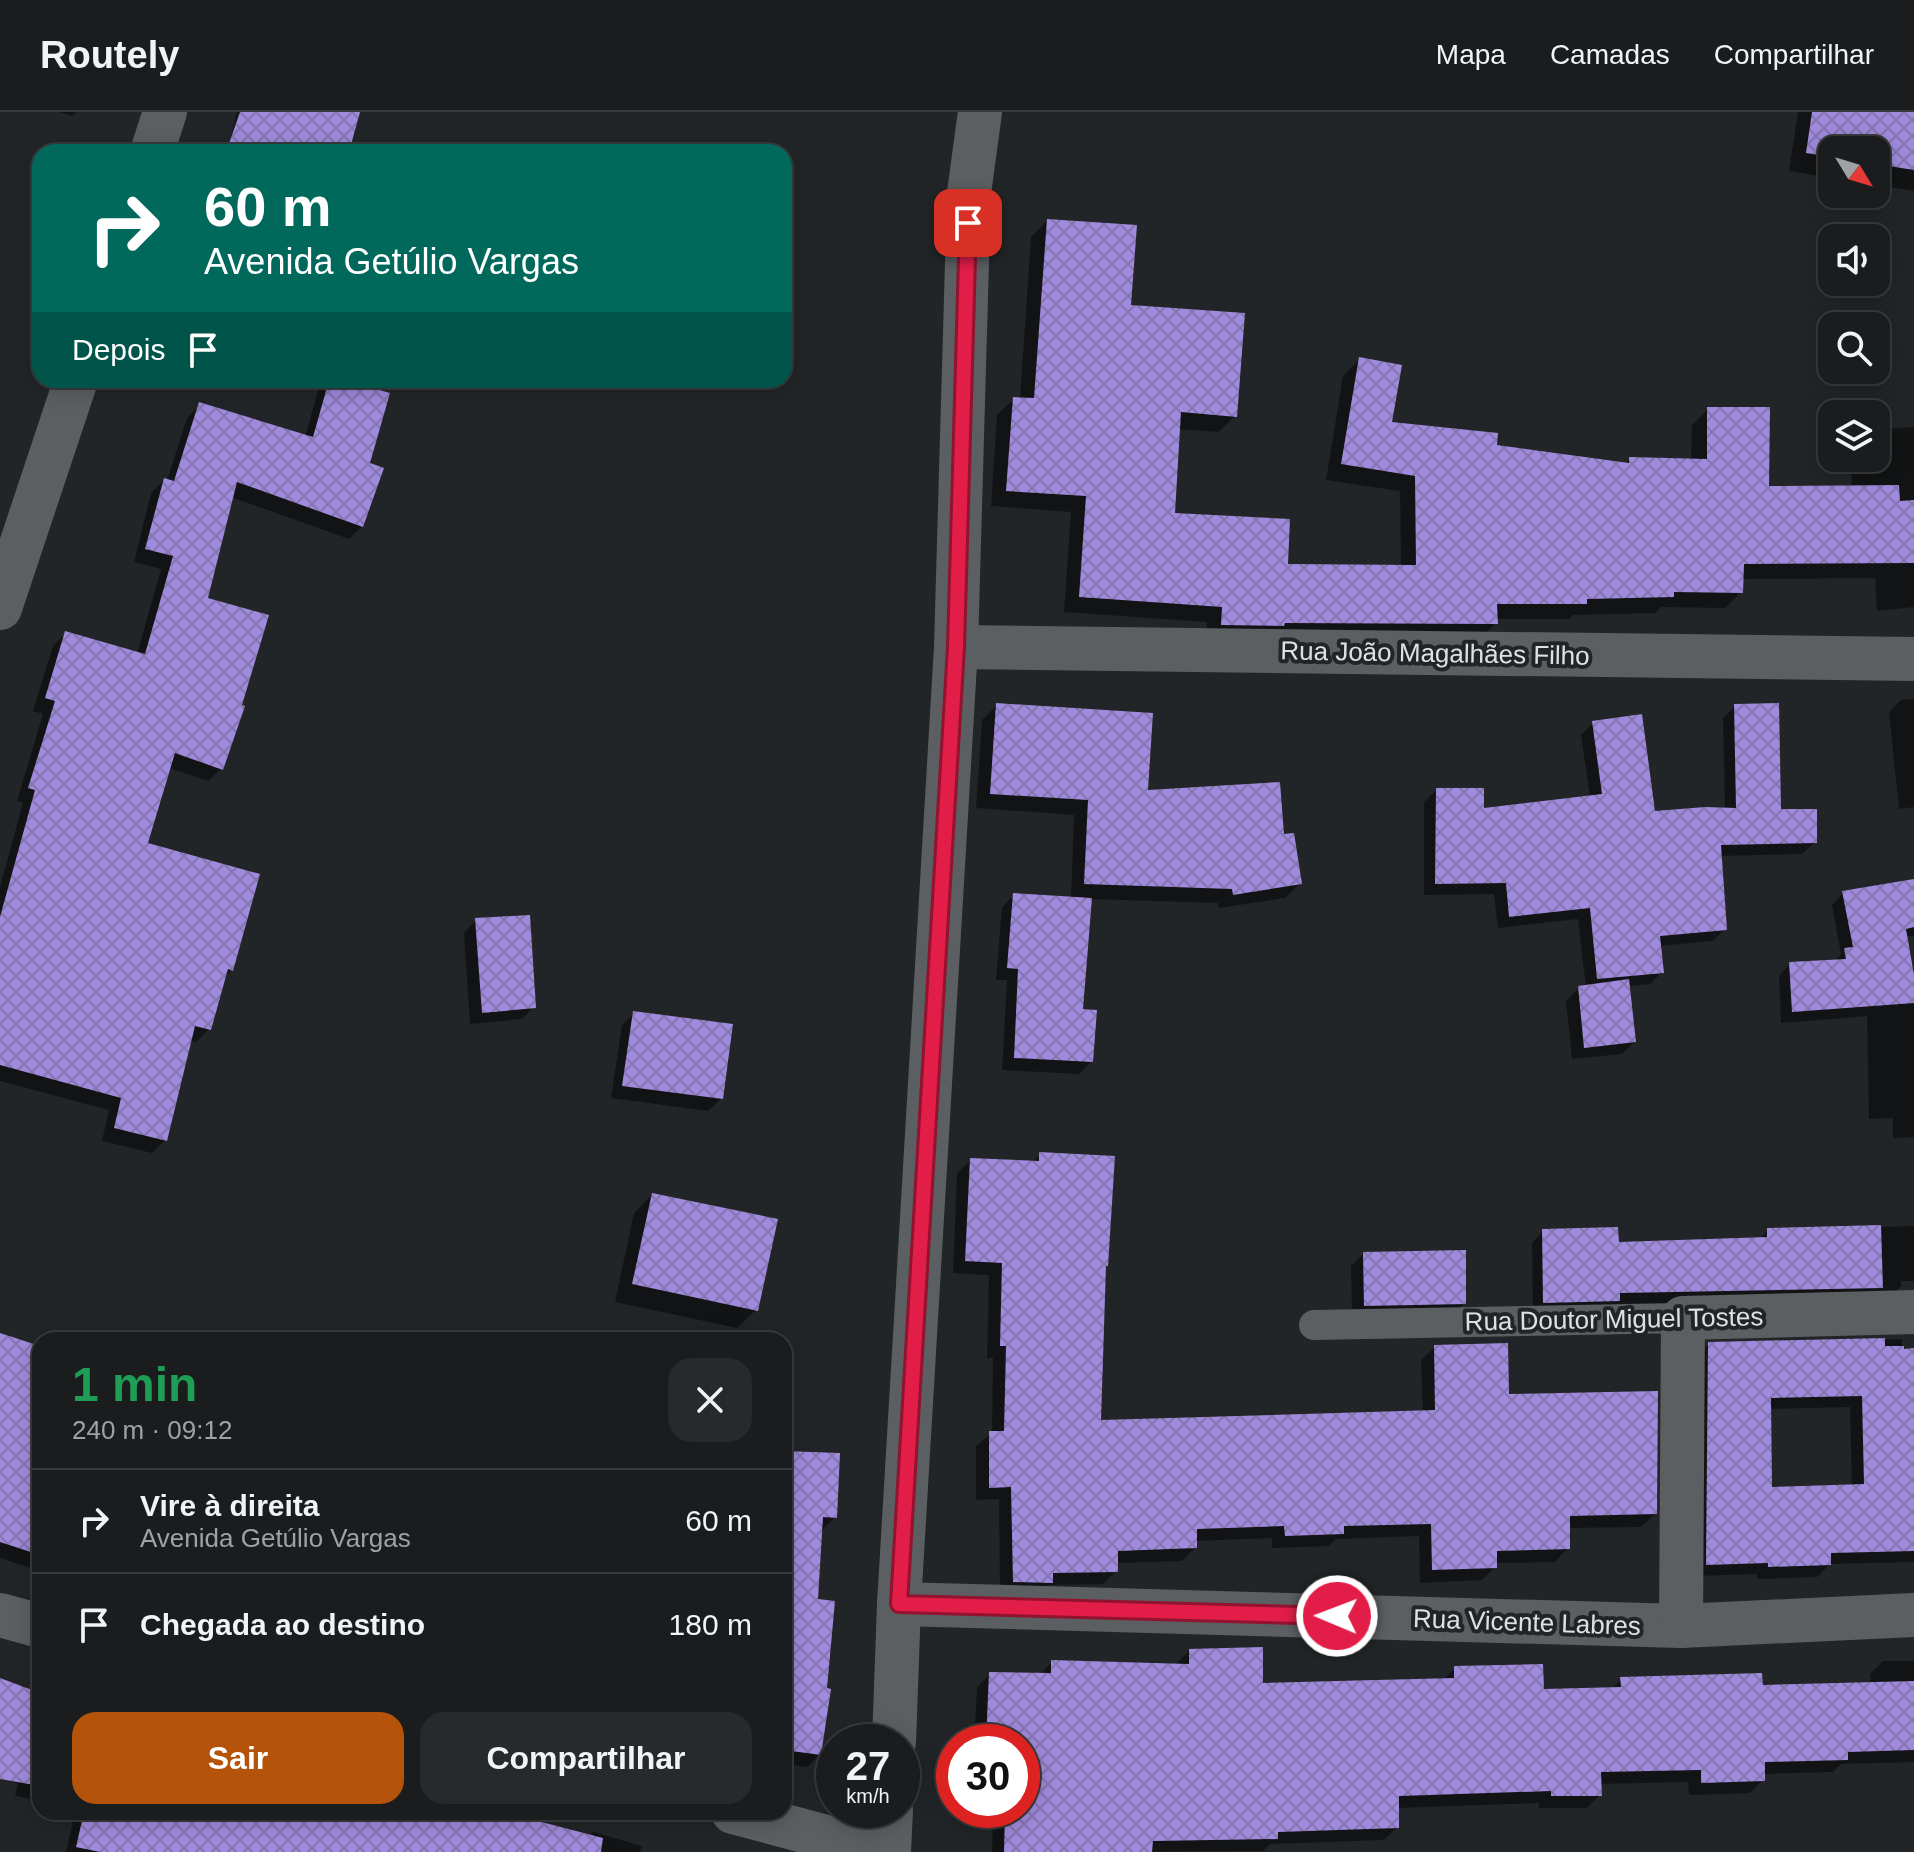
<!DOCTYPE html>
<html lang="pt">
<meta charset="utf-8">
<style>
:root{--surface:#1a1c1d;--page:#27292a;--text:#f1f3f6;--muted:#9fa1a4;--line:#383a3b;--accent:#b45309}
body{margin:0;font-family:Arial,sans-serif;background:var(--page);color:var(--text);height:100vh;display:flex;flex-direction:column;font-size:30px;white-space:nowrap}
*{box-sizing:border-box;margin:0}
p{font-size:26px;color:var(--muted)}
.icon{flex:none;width:44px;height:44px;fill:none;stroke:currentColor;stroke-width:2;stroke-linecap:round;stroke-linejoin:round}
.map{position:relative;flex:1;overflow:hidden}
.panel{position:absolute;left:32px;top:1220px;width:760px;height:488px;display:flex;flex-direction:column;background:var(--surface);border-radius:24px;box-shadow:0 4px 20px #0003,0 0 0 2px var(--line)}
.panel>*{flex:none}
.top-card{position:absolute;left:32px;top:32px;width:760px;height:244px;border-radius:24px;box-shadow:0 4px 20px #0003,0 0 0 2px var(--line);background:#00695c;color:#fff;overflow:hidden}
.needle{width:52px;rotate:128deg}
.fabs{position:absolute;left:1818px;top:24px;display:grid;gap:16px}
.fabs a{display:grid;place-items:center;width:72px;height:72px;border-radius:16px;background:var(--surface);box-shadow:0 4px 20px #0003,0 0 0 2px var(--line);font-size:40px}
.speed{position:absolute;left:816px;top:1612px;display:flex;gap:16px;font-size:40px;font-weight:700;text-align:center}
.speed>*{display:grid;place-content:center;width:104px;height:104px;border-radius:50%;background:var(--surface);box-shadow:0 4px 20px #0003,0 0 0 2px var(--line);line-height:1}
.speed small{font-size:20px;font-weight:400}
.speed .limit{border:12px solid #d22;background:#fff;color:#111}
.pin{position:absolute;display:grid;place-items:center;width:68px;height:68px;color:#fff;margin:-34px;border-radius:16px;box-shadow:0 4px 12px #0006}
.me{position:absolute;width:88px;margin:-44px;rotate:271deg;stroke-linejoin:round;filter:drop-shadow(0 0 6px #0008)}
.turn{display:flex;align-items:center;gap:28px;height:168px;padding:0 40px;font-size:36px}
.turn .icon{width:104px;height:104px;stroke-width:2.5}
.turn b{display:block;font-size:56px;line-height:68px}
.then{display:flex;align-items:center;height:76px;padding:0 40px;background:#0003;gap:16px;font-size:30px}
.round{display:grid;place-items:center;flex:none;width:84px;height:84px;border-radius:24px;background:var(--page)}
.head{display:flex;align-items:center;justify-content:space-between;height:136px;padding:0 40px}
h1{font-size:48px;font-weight:600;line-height:60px;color:#1e9e55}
.action{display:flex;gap:16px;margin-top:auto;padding:16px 40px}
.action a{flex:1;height:92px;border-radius:24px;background:var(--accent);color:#fff;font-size:32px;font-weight:600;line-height:92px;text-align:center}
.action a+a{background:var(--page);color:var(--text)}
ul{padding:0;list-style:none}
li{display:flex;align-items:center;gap:24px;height:104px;padding:0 40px;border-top:2px solid var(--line)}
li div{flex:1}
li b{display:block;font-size:30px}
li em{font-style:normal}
header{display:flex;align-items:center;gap:48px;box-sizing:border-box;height:112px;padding:0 40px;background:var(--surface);border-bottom:2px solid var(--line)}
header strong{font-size:38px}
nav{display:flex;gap:44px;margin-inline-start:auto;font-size:28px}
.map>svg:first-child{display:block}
</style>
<header>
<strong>Routely</strong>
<nav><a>Mapa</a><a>Camadas</a><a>Compartilhar</a></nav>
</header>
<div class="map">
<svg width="1914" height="1740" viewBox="0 0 1914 1740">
<defs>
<pattern id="building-cross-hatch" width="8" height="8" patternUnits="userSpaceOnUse" patternTransform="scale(2)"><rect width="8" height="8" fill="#a08add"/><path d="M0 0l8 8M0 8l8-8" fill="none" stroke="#8475af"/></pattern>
</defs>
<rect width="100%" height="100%" fill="#222527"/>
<g fill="#0007" fill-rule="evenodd">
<polygon points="59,0 77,0 73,4"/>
<polygon points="237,0 358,0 337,40 227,40"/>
<polygon points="1798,0 1914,0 1914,79 1876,73 1876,38 1832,38 1832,66 1789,59"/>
<polygon points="1047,109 1235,304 1219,320 1178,317 1173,403 1286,454 1401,454 1400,379 1326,368 1343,264 1359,248 1390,312 1494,335 1625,352 1630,347 1691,348 1692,313 1708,297 1767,376 1852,375 1850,346 1876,346 1876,318 1914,315 1914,495 1877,499 1875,466 1742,467 1741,480 1725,496 1661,495 1656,501 1573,503 1569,507 1496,507 1496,511 1479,528 1206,529 1207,510 1064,500 1071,400 991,394 997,303 1014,287 1020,287 1031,125"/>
<polygon points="329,268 337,268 368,352 362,414 349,427 231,385 205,487 221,657 208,669 169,656 146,733 231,858 224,866 209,917 196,930 189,928 165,1028 152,1041 102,1029 109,998 0,969 0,775 23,691 17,689 43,602 33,599 53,534 66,521 137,542 161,457 134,450 151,381 164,368 167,369 187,306 200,293 305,325 318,279"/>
<polygon points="1914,587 1914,695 1899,697 1889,600 1901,588"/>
<polygon points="997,593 1146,681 1282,725 1300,772 1285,786 1219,796 1218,791 1090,787 1081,899 1092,949 1079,962 1002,958 1007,868 996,868 1002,795 1014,783 1071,787 1074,703 976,696 982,608"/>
<polygon points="1735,594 1779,699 1815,730 1802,742 1720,744 1725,817 1713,829 1659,834 1662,860 1650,872 1628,874 1634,930 1622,942 1572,947 1566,889 1579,876 1586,875 1578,807 1498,816 1494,782 1424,783 1424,690 1436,678 1482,699 1590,685 1581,623 1593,611 1653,701 1725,697 1723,606"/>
<polygon points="1914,769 1914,824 1905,824 1914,875 1914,1025 1893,1026 1893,1006 1869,1007 1867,904 1781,911 1779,864 1790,852 1834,849 1841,842 1832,793 1843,781"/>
<polygon points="476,808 534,895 522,907 470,912 464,821"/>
<polygon points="634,901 721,987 708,999 611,986 622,913"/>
<polygon points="1040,1042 1104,1156 1099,1310 1423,1300 1421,1248 1435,1235 1507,1284 1655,1402 1641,1415 1568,1416 1568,1436 1555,1450 1495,1451 1495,1455 1482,1468 1420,1471 1419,1424 1336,1427 1329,1434 1272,1436 1272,1426 1195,1429 1195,1436 1182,1449 1116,1451 1116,1459 1103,1472 1048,1473 1038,1484 1000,1483 999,1387 976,1388 976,1334 992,1321 993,1246 987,1246 989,1163 953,1161 957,1061 971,1048 1032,1051"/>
<polygon points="652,1083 756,1198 737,1216 615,1190 634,1101"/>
<polygon points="1914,1114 1914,1169 1901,1169 1901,1174 1889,1186 1615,1192 1607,1200 1533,1201 1532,1131 1543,1119 1617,1132 1759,1127 1768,1118"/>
<polygon points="1363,1142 1464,1191 1452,1204 1352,1205 1351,1154"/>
<polygon points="0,1223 40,1274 40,1459 0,1446"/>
<path d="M1902,1227V1239L1914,1238V1450L1830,1452L1817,1465L1757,1467V1462L1695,1464L1696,1245L1709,1232ZM1850,1295L1852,1375L1770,1377L1769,1297Z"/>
<polygon points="784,1341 835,1405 822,1418 816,1489 820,1642 807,1655 784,1652"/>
<polygon points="1189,1539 1261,1573 1443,1568 1455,1556 1542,1579 1611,1578 1621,1567 1761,1575 1871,1572 1870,1562 1883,1549 1914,1549 1914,1650 1841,1652 1833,1660 1763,1662 1763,1668 1750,1681 1689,1683 1688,1670 1599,1672 1600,1683 1587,1696 1539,1696 1539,1691 1397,1696 1397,1715 1384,1728 1270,1732 1263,1739 992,1740 993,1698 1022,1698 1022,1630 954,1630 954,1626 967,1613 975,1613 977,1575 990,1562 1039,1563 1052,1550 1175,1553"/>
<polygon points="0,1568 40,1582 40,1689 15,1684 18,1672 0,1665"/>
<polygon points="954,1630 954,1685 953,1685"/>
<polygon points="75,1700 495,1700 588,1725 593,1720 642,1734 640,1740 66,1740"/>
</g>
<g fill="url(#building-cross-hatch)" fill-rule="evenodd">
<polygon points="240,0 360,0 349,40 226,40"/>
<polygon points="1812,0 1914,0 1914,58 1876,52 1876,38 1832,38 1832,45 1806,41"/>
<polygon points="1047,107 1137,113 1131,193 1245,201 1237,305 1181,300 1175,401 1290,407 1288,452 1416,453 1415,364 1341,352 1359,245 1402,253 1392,310 1498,321 1497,333 1629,351 1629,345 1707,347 1707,295 1770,295 1769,374 1899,373 1900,389 1914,388 1914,451 1744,452 1743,481 1674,480 1674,485 1587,487 1587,492 1497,492 1498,512 1285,511 1284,514 1221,513 1222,495 1079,485 1086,384 1006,379 1013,285 1034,286"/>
<polygon points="329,268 344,268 390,281 370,351 384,356 363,415 237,370 208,486 269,503 242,593 245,594 223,658 175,641 148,731 260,762 233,859 228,857 211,918 195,914 167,1029 114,1016 121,986 0,953 0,805 35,678 28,676 55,589 45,586 65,519 145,542 173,444 145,437 164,366 174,369 199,290 313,325"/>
<polygon points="996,591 1153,601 1148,678 1280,670 1284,722 1294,721 1302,772 1233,783 1232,777 1084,772 1088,688 990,682"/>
<polygon points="1779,591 1781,697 1817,697 1817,731 1721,733 1727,818 1660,824 1664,861 1597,867 1590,796 1509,805 1506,771 1435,772 1436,676 1484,676 1484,696 1602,682 1592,609 1642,602 1655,699 1705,695 1736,696 1734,592"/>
<polygon points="1914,767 1914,815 1906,817 1914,863 1914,891 1792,900 1789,850 1846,847 1844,836 1853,835 1842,779"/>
<polygon points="1013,781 1092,786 1083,897 1097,898 1093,950 1014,946 1018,857 1007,856"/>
<polygon points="530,803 536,896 482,901 475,806"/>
<polygon points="1629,867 1636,930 1584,936 1578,874"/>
<polygon points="633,899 733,912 723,987 622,974"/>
<polygon points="1039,1040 1115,1044 1108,1154 1106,1154 1101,1308 1435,1298 1434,1233 1508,1231 1509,1282 1658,1279 1657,1402 1570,1404 1570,1437 1497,1439 1497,1456 1432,1458 1431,1412 1344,1414 1344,1422 1285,1424 1284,1414 1197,1417 1197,1436 1118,1439 1118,1460 1053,1461 1053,1471 1013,1470 1011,1375 989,1376 989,1319 1004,1319 1006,1234 1000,1234 1002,1151 965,1149 970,1046 1039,1049"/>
<polygon points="652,1081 778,1107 758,1199 632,1172"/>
<polygon points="1881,1113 1883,1176 1620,1181 1620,1189 1543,1191 1542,1117 1618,1115 1619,1130 1767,1125 1767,1116"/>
<polygon points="1466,1138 1466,1192 1364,1194 1363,1140"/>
<polygon points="0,1221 40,1234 40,1443 0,1430"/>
<path d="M1885,1226V1234H1904V1237L1914,1236V1439L1831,1441V1453L1768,1455V1451L1706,1453L1708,1230ZM1862,1284L1864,1372L1772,1375L1771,1286Z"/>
<polygon points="784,1339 840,1341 837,1406 823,1405 818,1487 835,1489 827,1576 831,1577 821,1643 784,1638"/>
<polygon points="1263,1535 1263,1571 1454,1566 1454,1554 1543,1552 1544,1577 1621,1575 1620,1565 1762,1561 1763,1573 1914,1569 1914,1638 1848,1640 1848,1648 1765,1650 1765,1669 1701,1671 1701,1658 1601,1660 1602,1684 1551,1684 1551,1679 1399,1684 1399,1716 1278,1720 1278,1727 1153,1729 1152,1740 1004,1740 1005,1698 1022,1698 1022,1630 986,1630 989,1560 1051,1561 1051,1548 1189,1552 1189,1537"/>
<polygon points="0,1566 40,1581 40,1674 0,1667"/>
<polygon points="84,1700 503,1700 603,1726 601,1740 100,1740 76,1735"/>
</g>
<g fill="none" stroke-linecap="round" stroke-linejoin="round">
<polyline stroke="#5c5f62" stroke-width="30" points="1314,1213 1683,1206"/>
<g stroke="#5c5f62" stroke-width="44">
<polyline points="152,40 165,0"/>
<polyline points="0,496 76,268"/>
<polyline points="956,535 1914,547"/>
<polyline points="899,1492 1681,1514 1914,1503"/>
<polyline points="0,1503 40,1514"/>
<polyline points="1681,1514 1683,1206 1914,1200"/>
<polyline points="894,1630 899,1492 956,535 969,81 980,0"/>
<polyline points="733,1700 882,1740"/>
<polyline points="889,1740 891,1698"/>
</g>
</g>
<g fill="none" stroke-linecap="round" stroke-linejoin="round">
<defs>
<polyline id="route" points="968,111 956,535 899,1492 1337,1504"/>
</defs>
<use href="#route" stroke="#92132f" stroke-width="20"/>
<use href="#route" stroke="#e11d48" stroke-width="14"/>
</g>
<g text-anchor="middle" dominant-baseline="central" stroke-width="8" stroke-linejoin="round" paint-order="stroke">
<g font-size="26" fill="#dfe0e2" stroke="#222527">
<text transform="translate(1435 541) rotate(1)">Rua João Magalhães Filho</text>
<text transform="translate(1614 1207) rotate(-1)">Rua Doutor Miguel Tostes</text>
<text transform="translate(1527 1510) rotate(2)">Rua Vicente Labres</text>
</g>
</g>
</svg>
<div class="fabs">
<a><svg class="needle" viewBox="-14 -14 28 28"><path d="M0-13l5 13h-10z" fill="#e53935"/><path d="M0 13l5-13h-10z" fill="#9fa1a4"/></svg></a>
<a><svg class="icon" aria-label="sound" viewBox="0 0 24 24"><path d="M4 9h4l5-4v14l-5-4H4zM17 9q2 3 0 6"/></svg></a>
<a><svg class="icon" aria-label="search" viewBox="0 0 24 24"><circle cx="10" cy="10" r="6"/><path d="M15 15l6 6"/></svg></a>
<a><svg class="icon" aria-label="layers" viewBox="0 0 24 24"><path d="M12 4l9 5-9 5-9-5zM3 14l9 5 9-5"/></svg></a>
</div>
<div class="speed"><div>27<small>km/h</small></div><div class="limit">30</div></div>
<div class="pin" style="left:968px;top:111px;background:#d93025"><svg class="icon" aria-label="arrive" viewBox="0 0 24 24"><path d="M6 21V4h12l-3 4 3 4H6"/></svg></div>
<svg class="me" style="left:1337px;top:1504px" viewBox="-20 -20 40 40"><circle r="17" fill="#e11d48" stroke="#fff" stroke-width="3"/><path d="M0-11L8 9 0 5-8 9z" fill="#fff"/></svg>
<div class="top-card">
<div class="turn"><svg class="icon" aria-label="right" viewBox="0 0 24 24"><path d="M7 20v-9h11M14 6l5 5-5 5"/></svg><div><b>60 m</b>Avenida Getúlio Vargas</div></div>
<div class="then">Depois<svg class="icon" aria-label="arrive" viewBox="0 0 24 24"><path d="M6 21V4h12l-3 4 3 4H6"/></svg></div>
</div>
<section class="panel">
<div class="head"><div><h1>1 min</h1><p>240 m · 09:12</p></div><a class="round"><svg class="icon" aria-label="close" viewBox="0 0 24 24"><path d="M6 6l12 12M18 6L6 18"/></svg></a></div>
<ul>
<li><svg class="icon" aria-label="right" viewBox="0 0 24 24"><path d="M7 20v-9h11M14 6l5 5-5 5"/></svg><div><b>Vire à direita</b><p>Avenida Getúlio Vargas</p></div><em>60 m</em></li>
<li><svg class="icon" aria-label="arrive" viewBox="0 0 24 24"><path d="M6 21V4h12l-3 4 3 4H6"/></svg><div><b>Chegada ao destino</b></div><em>180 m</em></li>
</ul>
<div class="action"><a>Sair</a><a>Compartilhar</a></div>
</section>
</div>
